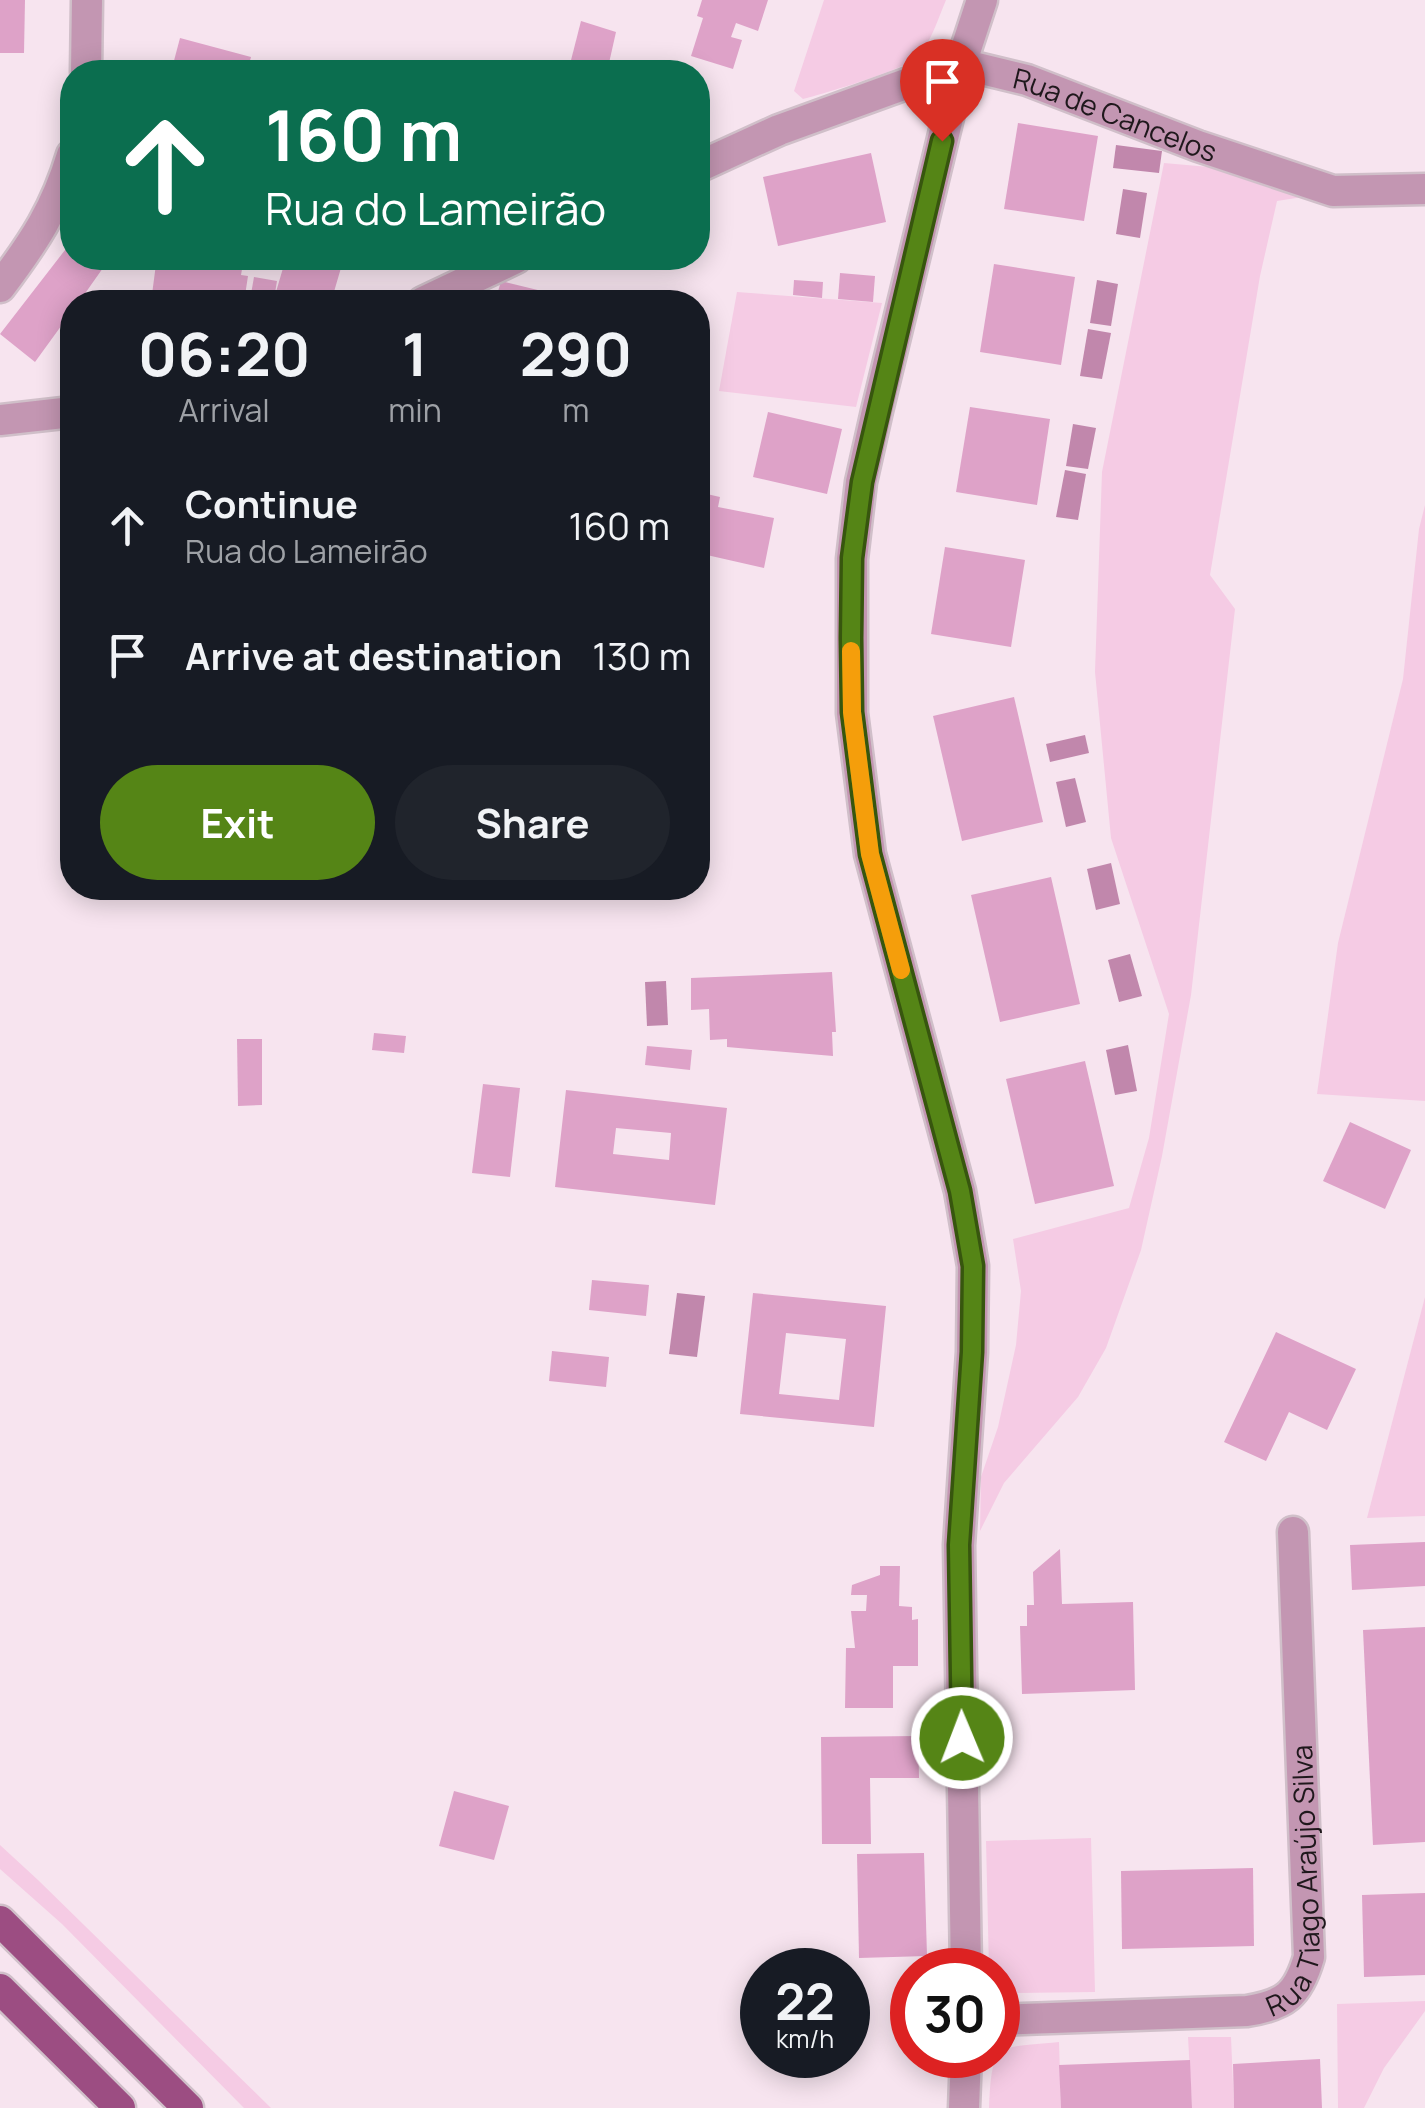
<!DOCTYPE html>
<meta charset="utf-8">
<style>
:root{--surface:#171b24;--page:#20242c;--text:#f1f3f6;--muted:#9ea1a6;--accent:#558516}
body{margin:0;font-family:Manrope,sans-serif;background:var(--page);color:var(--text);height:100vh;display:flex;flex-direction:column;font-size:38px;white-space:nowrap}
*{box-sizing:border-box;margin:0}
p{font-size:32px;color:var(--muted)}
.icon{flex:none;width:55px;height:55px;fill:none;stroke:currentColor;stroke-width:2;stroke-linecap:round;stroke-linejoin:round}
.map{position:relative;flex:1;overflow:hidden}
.details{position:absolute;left:60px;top:290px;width:650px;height:610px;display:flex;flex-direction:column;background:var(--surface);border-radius:40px;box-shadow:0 5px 25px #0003}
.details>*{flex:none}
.top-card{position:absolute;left:60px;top:60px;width:650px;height:210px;border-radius:40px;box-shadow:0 5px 25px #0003;background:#0b6e4f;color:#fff;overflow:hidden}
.speed{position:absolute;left:740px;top:1948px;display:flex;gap:20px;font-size:50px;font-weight:700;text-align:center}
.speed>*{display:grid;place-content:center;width:130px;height:130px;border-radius:50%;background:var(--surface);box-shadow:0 5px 25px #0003;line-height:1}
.speed small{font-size:25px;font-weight:400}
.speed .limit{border:15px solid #d22;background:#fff;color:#111}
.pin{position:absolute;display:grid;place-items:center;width:85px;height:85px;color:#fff;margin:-102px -42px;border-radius:50% 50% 50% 0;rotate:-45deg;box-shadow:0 0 10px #0007}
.pin .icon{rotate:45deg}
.me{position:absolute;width:110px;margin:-55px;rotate:359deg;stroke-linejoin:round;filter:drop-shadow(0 0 8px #0008)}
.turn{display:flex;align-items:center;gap:35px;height:210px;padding:0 40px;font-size:45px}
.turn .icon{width:130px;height:130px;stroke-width:2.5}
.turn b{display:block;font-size:70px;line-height:85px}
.eta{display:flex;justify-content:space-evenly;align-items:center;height:170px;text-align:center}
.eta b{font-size:60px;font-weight:700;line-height:70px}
.button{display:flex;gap:20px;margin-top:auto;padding:20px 40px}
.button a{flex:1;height:115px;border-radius:60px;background:var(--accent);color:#fff;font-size:40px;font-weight:700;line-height:115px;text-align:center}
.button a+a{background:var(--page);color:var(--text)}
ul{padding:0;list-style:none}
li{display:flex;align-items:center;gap:30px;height:130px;padding:0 40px}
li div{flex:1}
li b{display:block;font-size:38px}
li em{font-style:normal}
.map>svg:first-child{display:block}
</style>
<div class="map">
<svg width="1425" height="2108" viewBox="0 0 1425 2108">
<rect width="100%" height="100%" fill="#f7e4ef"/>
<g fill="#f5cbe4">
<path d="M824,0H946C938,19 931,42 917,58C907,68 821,95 803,99L794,91Z"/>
<polygon points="1164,163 1209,167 1309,196 1277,201 1260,276 1210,575 1235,609 1191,995 1162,1156 1141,1250 1106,1348 1078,1397 1004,1483 980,1531 981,1477 998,1427 1016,1345 1021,1291 1013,1239 1129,1208 1149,1138 1169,1014 1111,838 1095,672 1102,472"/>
<polygon points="737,292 882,303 856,407 719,391"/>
<polygon points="1425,505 1425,1101 1317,1094 1338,943 1403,679 1419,529"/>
<polygon points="1425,1297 1425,1516 1367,1518"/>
<polygon points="1091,1838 1095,1992 1010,1993 998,1986 998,1970 989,1970 986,1841"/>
<polygon points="0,1845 38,1880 271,2108 244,2108 62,1924 0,1869"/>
<polygon points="1425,2001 1425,2011 1384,2068 1364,2108 1338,2108 1337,2004"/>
<polygon points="1188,2037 1231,2037 1234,2108 1192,2108"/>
<path d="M1059,2042L1061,2108H989C992,2041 996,2048 1059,2042Z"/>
</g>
<g fill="#c187ac">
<polygon points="1116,145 1162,151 1159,173 1113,168"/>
<polygon points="1123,189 1147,193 1140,238 1116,234"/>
<polygon points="1097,280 1118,284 1111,326 1090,323"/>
<polygon points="1088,329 1111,333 1102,379 1080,376"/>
<polygon points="1073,424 1096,428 1088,469 1066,466"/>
<polygon points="1065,470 1086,474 1078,520 1056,517"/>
<polygon points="1085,735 1089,753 1050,762 1046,744"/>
<polygon points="1075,778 1086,822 1066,827 1056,782"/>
<polygon points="1111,863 1120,904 1096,910 1087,869"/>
<polygon points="1130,954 1142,996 1119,1002 1108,960"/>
<polygon points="666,981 668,1025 647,1026 645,982"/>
<polygon points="1128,1045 1137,1091 1115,1095 1106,1050"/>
<polygon points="677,1293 705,1296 697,1357 669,1354"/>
</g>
<g fill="#dea2c8" fill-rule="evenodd">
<polygon points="0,0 25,0 24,53 0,53"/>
<polygon points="702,0 768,0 758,31 736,23 731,37 742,40 733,69 691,56 703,18 697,16"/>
<polygon points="581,21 616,32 607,72 568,72"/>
<polygon points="180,38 251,57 247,72 171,72"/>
<polygon points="1018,123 1098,136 1084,221 1004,209"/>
<polygon points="871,153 886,222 778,246 763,177"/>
<polygon points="72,241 72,258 110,258 79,302 72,302 72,311 35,362 0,334"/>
<polygon points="200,258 244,258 241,275 248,276 244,302 151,302 156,264 199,269"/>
<polygon points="286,258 343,261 331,302 292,298 291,302 273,302"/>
<polygon points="994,264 1075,277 1061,365 980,352"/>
<polygon points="840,273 875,276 873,302 838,299"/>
<polygon points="254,277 277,281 274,299 251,294"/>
<polygon points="794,280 823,282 822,298 793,295"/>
<polygon points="501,281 550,293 548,302 495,302"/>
<polygon points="970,407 1050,419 1037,505 956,492"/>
<polygon points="768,412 842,429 827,494 753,477"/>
<polygon points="698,492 720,497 718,507 774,518 764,568 698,553"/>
<polygon points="945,547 1025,560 1011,647 931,634"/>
<polygon points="1014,697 1043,822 962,841 933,716"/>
<polygon points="1051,877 1080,1004 1000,1022 971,895"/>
<polygon points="832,972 836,1032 832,1032 833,1056 727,1047 727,1039 710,1040 709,1009 691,1010 691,978"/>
<polygon points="374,1033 406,1036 404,1053 372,1050"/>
<polygon points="237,1039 262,1039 262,1105 238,1106"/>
<polygon points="647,1046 692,1050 690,1070 645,1065"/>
<polygon points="1085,1061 1114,1186 1035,1204 1006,1079"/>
<polygon points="483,1084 520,1088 510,1177 472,1173"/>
<path d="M566,1090L727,1108L715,1205L555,1187ZM616,1128L671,1133L669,1160L613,1154Z"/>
<polygon points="1350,1122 1411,1150 1385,1209 1323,1181"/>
<polygon points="592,1280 649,1285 646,1316 589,1310"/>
<path d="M753,1293L886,1306L874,1427L740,1414ZM786,1333L846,1339L839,1400L779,1394Z"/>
<polygon points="1276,1332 1356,1369 1327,1430 1289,1412 1266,1461 1224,1442"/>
<polygon points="552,1351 609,1357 606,1387 549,1381"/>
<polygon points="1425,1542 1425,1586 1352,1590 1350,1545"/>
<polygon points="1060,1549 1062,1604 1133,1602 1135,1690 1022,1694 1020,1626 1027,1626 1027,1605 1034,1605 1033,1572"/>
<polygon points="880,1566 900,1566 899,1606 912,1607 912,1620 918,1619 918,1666 893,1666 893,1708 845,1708 846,1648 855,1648 851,1611 866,1611 867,1595 851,1595 852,1585 880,1575"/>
<polygon points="1425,1627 1425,1842 1373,1845 1363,1630"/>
<polygon points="918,1736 919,1778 870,1778 871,1844 822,1844 821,1737"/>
<polygon points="454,1791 509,1806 494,1860 439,1846"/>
<polygon points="924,1853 927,1956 859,1958 857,1854"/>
<polygon points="1253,1868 1254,1946 1122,1949 1121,1871"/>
<polygon points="1425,1893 1425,1975 1364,1977 1362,1895"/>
<polygon points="1320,2059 1322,2108 1234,2108 1233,2064"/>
<polygon points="1190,2060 1192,2108 1061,2108 1059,2065"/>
</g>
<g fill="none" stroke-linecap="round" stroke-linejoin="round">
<defs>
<g id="minor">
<polyline points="86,72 87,0"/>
<path id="s1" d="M698,167L779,130L961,64L1027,80L1198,146L1333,191L1425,189"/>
<path d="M0,287C34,242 56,209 72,155"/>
<polyline points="423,302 516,258"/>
<polyline points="0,420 72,412"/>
<polyline points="966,1970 959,1545 972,1352 973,1266 960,1191 870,854 852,713 852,559 861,482 877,411 961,64 982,0"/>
<path id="s2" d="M998,2020L1247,2011C1285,2005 1298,1995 1309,1957L1293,1532"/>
<polyline points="964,2108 966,2055"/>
</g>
<g id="major">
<polyline points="0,1921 188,2108"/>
<polyline points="0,1989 120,2108"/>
</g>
</defs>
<use href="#minor" stroke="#d0bfc9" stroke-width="35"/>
<use href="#major" stroke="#d0bfc9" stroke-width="35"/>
<use href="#minor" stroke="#c396b2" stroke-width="30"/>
<use href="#major" stroke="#9c4d82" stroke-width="30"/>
</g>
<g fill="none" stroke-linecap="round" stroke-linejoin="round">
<defs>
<polyline id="route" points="942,141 862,482 852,558 851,638 852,712 870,854 960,1191 973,1266 972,1352 959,1545 962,1738"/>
</defs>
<use href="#route" stroke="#37560e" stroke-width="25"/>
<use href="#route" stroke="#558516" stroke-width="18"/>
<polyline stroke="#f59e0b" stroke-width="18" points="851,651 852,712 870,854 901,970"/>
</g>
<g text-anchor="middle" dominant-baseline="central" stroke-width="9" stroke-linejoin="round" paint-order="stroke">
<g font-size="28" fill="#1f181c" stroke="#fff4fa">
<text stroke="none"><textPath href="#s1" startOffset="445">Rua de Cancelos</textPath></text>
<text stroke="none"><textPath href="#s2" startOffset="410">Rua Tiago Araújo Silva</textPath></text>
</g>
</g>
</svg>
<div class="speed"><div>22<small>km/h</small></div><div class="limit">30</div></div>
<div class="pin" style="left:942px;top:141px;background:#d93025"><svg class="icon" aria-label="arrive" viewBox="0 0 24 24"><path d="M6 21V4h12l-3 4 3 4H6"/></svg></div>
<svg class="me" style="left:962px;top:1738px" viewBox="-20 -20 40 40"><circle r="17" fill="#558516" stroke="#fff" stroke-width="3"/><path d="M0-11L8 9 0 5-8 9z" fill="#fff"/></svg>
<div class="top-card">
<div class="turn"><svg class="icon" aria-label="ahead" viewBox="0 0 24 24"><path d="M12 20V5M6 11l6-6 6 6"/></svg><div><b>160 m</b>Rua do Lameirão</div></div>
</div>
<section class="details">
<div class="eta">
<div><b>06:20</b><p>Arrival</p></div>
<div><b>1</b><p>min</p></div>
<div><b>290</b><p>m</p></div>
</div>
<ul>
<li><svg class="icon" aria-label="ahead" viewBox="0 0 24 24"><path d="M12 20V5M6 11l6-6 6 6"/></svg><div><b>Continue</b><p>Rua do Lameirão</p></div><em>160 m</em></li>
<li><svg class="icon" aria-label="arrive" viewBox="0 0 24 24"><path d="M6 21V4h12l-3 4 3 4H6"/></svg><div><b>Arrive at destination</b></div><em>130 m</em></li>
</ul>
<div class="button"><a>Exit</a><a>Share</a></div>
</section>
</div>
